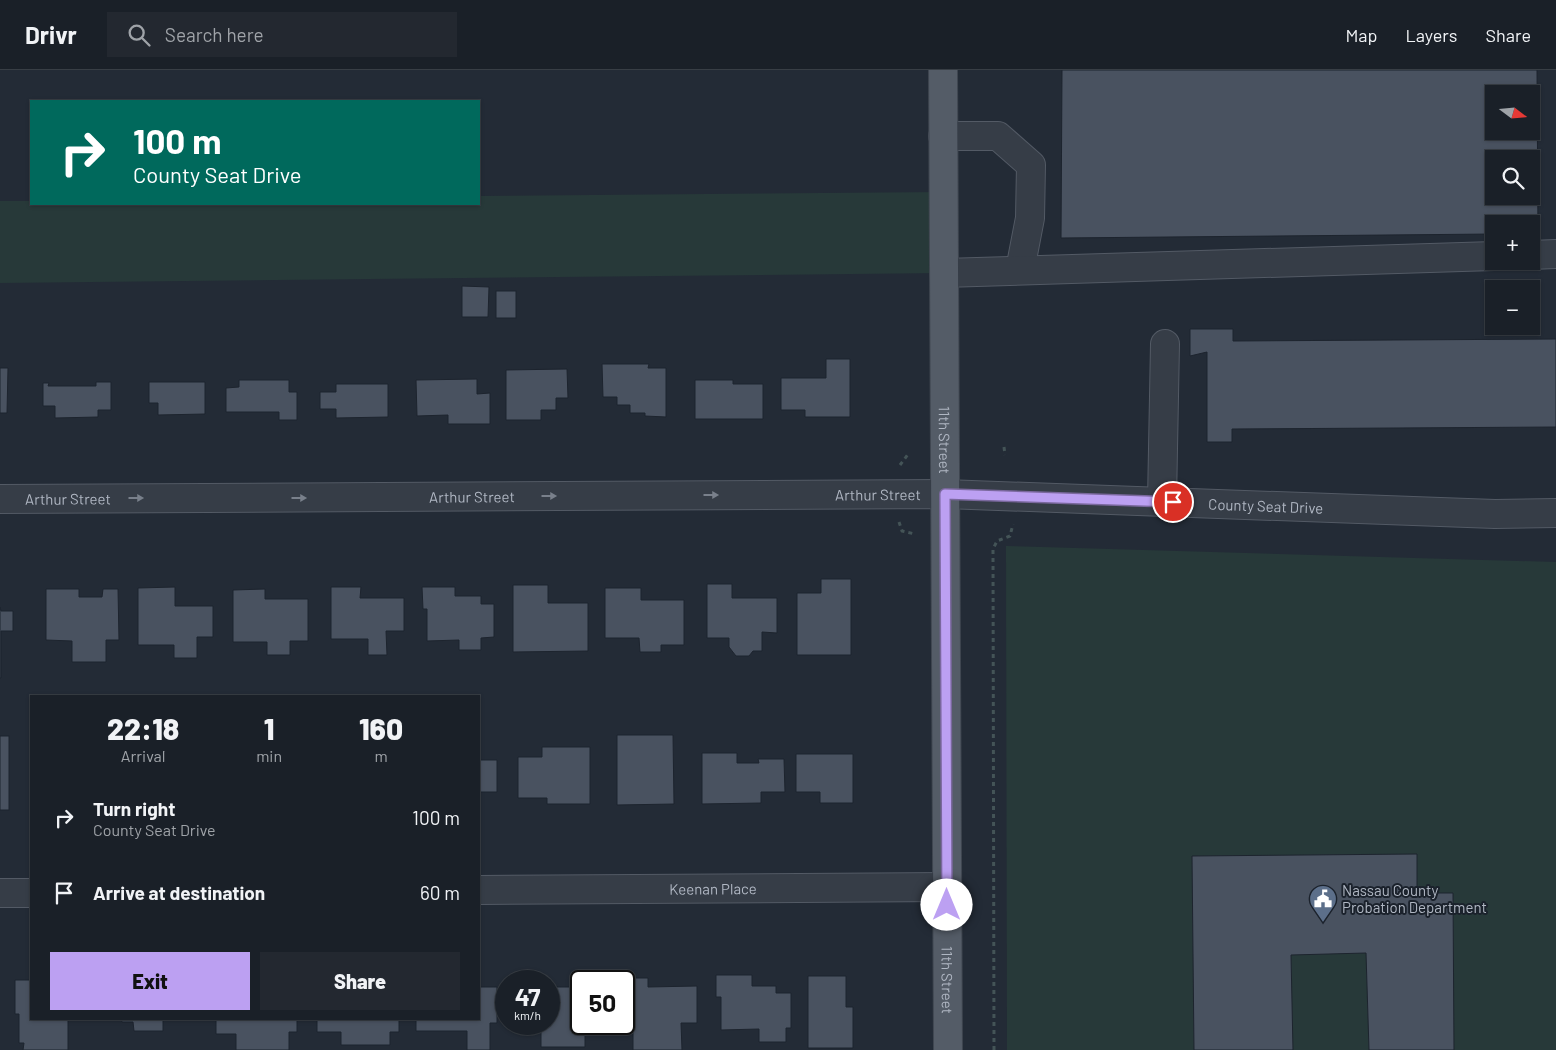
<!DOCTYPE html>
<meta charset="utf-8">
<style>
:root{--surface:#1a2028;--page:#232830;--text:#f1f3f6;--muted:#9fa3a8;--line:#383e45;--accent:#bca0f2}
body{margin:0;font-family:Barlow,sans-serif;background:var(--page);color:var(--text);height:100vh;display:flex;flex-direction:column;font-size:19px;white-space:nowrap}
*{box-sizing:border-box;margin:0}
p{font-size:16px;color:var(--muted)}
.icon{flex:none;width:28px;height:28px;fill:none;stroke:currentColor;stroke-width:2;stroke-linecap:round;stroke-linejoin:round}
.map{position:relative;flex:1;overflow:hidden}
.drawer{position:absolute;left:30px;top:625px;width:450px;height:325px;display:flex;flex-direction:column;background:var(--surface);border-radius:0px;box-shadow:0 1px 4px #0004,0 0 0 1px var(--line)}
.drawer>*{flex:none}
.top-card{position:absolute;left:30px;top:30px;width:450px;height:105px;border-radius:0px;box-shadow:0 1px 4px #0004,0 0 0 1px var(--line);background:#00695c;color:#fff;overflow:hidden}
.needle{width:32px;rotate:106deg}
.controls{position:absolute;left:1485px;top:15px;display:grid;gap:10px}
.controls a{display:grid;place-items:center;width:55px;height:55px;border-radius:0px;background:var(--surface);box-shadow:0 1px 4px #0004,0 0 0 1px var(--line);font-size:25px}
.speed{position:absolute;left:495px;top:900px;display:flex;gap:10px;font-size:25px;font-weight:700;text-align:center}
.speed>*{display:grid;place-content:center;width:65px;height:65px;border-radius:50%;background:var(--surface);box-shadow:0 1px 4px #0004,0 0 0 1px var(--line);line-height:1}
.speed small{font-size:12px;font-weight:400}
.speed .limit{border:2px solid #111;border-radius:8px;background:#fff;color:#111}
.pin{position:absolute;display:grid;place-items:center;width:42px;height:42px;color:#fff;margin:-21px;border:2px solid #fff;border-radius:50%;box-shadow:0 1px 5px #0007}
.me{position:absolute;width:55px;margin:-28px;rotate:0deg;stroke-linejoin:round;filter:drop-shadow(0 0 4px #0008)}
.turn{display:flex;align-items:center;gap:18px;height:105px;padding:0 20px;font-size:22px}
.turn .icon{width:65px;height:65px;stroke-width:2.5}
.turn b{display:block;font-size:35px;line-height:42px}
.eta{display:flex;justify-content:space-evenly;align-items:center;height:85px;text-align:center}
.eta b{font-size:30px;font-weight:800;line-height:35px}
.action{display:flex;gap:10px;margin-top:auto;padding:10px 20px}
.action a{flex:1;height:58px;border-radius:0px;background:var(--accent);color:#111;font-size:20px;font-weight:800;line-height:58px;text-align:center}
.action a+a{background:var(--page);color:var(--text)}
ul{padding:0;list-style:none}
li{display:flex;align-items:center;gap:15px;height:75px;padding:0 20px}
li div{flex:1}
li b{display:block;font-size:19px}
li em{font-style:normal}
header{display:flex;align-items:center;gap:30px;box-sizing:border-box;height:70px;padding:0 25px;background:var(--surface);border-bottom:1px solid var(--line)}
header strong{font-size:24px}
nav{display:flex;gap:28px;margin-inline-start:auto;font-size:18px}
.search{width:350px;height:45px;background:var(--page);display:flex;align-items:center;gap:12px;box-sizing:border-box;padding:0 18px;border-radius:0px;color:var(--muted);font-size:19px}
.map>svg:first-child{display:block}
</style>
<header>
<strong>Drivr</strong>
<div class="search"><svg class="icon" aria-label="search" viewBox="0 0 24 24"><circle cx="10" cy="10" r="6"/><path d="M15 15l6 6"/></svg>Search here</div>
<nav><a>Map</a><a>Layers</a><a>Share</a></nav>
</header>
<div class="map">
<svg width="1556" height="980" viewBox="0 0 1556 980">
<rect width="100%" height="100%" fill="#232b36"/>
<g fill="#273939">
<polygon points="943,122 944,203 0,213 0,131 31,131 31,134 479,134 479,126"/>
<polygon points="1006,476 1556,492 1556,980 1007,980"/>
</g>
<g fill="#495260" stroke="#1d242e" fill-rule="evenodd">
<path d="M1062,0H1537L1538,164H1531V154H1494V164L1061,168ZM1494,24H1531V61H1494ZM1494,89H1531V126H1494Z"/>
<polygon points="462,216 489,217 488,247 462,247"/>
<rect x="496" y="221" width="20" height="27"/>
<polygon points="1190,259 1233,259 1233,271 1556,269 1556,357 1232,359 1232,372 1207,372 1207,282 1190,286"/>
<polygon points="826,289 850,289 850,347 805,347 805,340 781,340 781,308 826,308"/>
<polygon points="602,294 649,294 648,298 666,298 666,347 645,346 645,343 630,343 630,335 617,335 617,327 603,327"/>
<polygon points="0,298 8,298 7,343 0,343"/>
<polygon points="567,299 568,328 556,328 556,340 541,340 541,350 506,350 506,300"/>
<polygon points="477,309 477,324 490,323 490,354 448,354 448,345 417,346 416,310"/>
<polygon points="239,310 289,310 289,322 297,322 297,350 279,350 279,342 226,342 226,318 239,317"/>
<polygon points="695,310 733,310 733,314 763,314 763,349 695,349"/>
<polygon points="96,312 111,312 111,340 98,340 98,347 55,348 55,336 43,336 43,313 49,313 48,316 96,316"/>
<polygon points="149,312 205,312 205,344 158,345 158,333 149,333"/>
<polygon points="336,314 388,314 388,347 336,348 336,339 320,339 320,322 336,322"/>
<polygon points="821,509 851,509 851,585 797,585 797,523 821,523"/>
<polygon points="707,514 732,514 732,528 777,528 777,563 762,562 762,581 753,581 749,586 736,586 729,577 729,568 707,568"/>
<polygon points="513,515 548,515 548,533 588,533 588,581 513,582"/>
<polygon points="175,517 175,536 213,536 213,567 197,567 197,588 174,588 174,575 138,575 138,518"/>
<polygon points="331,517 361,517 360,528 404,528 404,561 386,561 387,585 368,585 368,569 331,569"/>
<polygon points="422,517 455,517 455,526 481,526 481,534 494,534 494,567 481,568 481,580 459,580 459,570 427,571 427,539 423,539"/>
<polygon points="605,518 641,518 641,530 684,530 684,575 661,575 661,582 640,582 639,568 605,568"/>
<polygon points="46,519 79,519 79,527 102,527 103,519 118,519 119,570 106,570 106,592 72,592 72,571 46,570"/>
<polygon points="265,519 265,529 308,529 308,571 290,571 290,585 267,585 267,572 233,572 233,520"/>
<polygon points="0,537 1,541 13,541 13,561 1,561 1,608 0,608"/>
<polygon points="617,665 673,665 674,734 617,735"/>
<rect x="0" y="666" width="9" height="74"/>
<polygon points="542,677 590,677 590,734 547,734 547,728 518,728 518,687 542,687"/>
<polygon points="702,683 737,683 737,693 759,693 758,689 784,689 785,722 761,722 761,733 702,734"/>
<polygon points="796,684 853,684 853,733 820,733 820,722 796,722"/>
<polygon points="479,690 497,690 497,722 480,722 480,735 479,735"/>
<polygon points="1417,784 1417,823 1453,823 1454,980 1369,980 1366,883 1291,885 1293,980 1194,980 1192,786"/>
<polygon points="716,905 752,905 752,916 776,916 776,923 791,923 791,958 786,958 786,972 759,972 759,959 721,960 721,927 716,927"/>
<polygon points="808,906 846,906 846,937 853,937 853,978 808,978"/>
<polygon points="614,908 648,908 648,917 697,916 697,953 681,953 682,980 633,980 633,958 618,958 618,954 624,954 624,911 614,911"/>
<rect x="515" y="909" width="33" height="2"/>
<polygon points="15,910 31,910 31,949 68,949 68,980 23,980 24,973 19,973 19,944 15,944"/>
<polygon points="479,917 497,917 497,953 490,953 490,980 467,980 467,961 416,961 416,949 479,949"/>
<polygon points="549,917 573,917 573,924 581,925 581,954 597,954 597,959 585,959 585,977 541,977 541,959 515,959 515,954 549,954"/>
<polygon points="121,949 191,949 191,950 163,950 163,961 134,961 133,952 122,952"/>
<polygon points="216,949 297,949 297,962 289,962 289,980 236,980 236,964 216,964"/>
<polygon points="317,949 399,949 399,962 390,962 390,975 341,975 341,962 317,962"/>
</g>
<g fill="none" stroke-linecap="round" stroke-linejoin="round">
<defs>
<g id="minor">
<polyline points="943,66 998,66 1031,95 1030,148 1020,200"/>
<polyline points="1531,185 1556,184"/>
<polyline points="944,203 1494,186"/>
<path id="s1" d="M0,429L945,424L1495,444L1556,443"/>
<polyline points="1162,431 1165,274"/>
<path id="s2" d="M479,820L947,817"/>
<polyline points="0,823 31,823"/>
</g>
<g id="major">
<path id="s3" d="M943,0L948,980"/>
</g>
</defs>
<use href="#minor" stroke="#535a65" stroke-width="30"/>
<use href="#major" stroke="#3f4650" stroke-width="30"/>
<g stroke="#445457" stroke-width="3" stroke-dasharray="4 4" stroke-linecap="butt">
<polyline points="1004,377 1005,385"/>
<polyline points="900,395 909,383"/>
<polyline points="899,452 902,461 915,464"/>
<polyline points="994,980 993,479 997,471 1010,466 1013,454"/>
</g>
<use href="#minor" stroke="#363d47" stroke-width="28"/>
<use href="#major" stroke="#545c67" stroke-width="28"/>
</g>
<defs><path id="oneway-solid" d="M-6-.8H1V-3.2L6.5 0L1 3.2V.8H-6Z" transform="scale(1.25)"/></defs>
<g fill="#79808b">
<use href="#oneway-solid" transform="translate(711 425)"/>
<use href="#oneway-solid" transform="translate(549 426)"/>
<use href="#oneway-solid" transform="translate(136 428)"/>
<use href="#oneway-solid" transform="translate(299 428)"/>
</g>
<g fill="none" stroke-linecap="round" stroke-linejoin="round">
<defs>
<polyline id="route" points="947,835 945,424 1173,432"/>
</defs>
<use href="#route" stroke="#7a689d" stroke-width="12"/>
<use href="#route" stroke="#bca0f2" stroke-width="9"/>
</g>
<defs>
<symbol id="civic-pin" viewBox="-11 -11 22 30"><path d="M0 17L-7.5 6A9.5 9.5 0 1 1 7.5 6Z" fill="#5c6f8a" stroke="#1b222c"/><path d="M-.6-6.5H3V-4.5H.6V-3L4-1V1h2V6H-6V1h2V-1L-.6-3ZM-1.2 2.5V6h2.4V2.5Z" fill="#fff"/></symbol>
</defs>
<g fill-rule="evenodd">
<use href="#civic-pin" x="1307" y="813" width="32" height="43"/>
</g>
<g text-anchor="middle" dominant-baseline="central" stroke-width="4" stroke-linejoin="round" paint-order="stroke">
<g font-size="15" fill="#b0b7c3" stroke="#1b222c">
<text stroke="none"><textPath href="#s3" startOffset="370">11th Street</textPath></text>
<text stroke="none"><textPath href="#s1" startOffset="878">Arthur Street</textPath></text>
<text stroke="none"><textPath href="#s1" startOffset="472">Arthur Street</textPath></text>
<text stroke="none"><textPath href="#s1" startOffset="68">Arthur Street</textPath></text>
<text stroke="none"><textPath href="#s1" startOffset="1266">County Seat Drive</textPath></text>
<text stroke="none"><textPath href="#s2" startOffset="234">Keenan Place</textPath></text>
<text stroke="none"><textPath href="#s3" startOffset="910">11th Street</textPath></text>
</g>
<g font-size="15" fill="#b0b7c3" stroke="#1b222c" text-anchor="start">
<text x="1342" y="820">Nassau County<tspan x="1342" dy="17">Probation Department</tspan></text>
</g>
</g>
</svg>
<div class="controls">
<a><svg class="needle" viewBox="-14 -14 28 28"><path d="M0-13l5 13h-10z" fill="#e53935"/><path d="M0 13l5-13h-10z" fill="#9fa3a8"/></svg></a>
<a><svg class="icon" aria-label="search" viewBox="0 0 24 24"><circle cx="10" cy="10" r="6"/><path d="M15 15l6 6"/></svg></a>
<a>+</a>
<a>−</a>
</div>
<div class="speed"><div>47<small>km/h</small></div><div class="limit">50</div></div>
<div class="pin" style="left:1173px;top:432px;background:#d93025"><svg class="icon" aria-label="arrive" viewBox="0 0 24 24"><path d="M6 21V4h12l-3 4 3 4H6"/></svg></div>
<svg class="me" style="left:947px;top:835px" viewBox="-20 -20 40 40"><circle r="19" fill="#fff"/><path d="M0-13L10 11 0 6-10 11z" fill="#bca0f2"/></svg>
<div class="top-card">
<div class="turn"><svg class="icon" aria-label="right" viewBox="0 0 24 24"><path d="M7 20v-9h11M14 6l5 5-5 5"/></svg><div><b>100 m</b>County Seat Drive</div></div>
</div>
<section class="drawer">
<div class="eta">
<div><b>22:18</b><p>Arrival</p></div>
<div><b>1</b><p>min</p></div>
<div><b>160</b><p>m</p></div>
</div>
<ul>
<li><svg class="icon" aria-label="right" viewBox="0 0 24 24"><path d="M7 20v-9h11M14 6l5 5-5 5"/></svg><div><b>Turn right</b><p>County Seat Drive</p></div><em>100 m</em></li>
<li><svg class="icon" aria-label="arrive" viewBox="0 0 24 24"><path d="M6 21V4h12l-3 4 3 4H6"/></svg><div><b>Arrive at destination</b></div><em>60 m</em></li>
</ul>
<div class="action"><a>Exit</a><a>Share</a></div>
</section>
</div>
